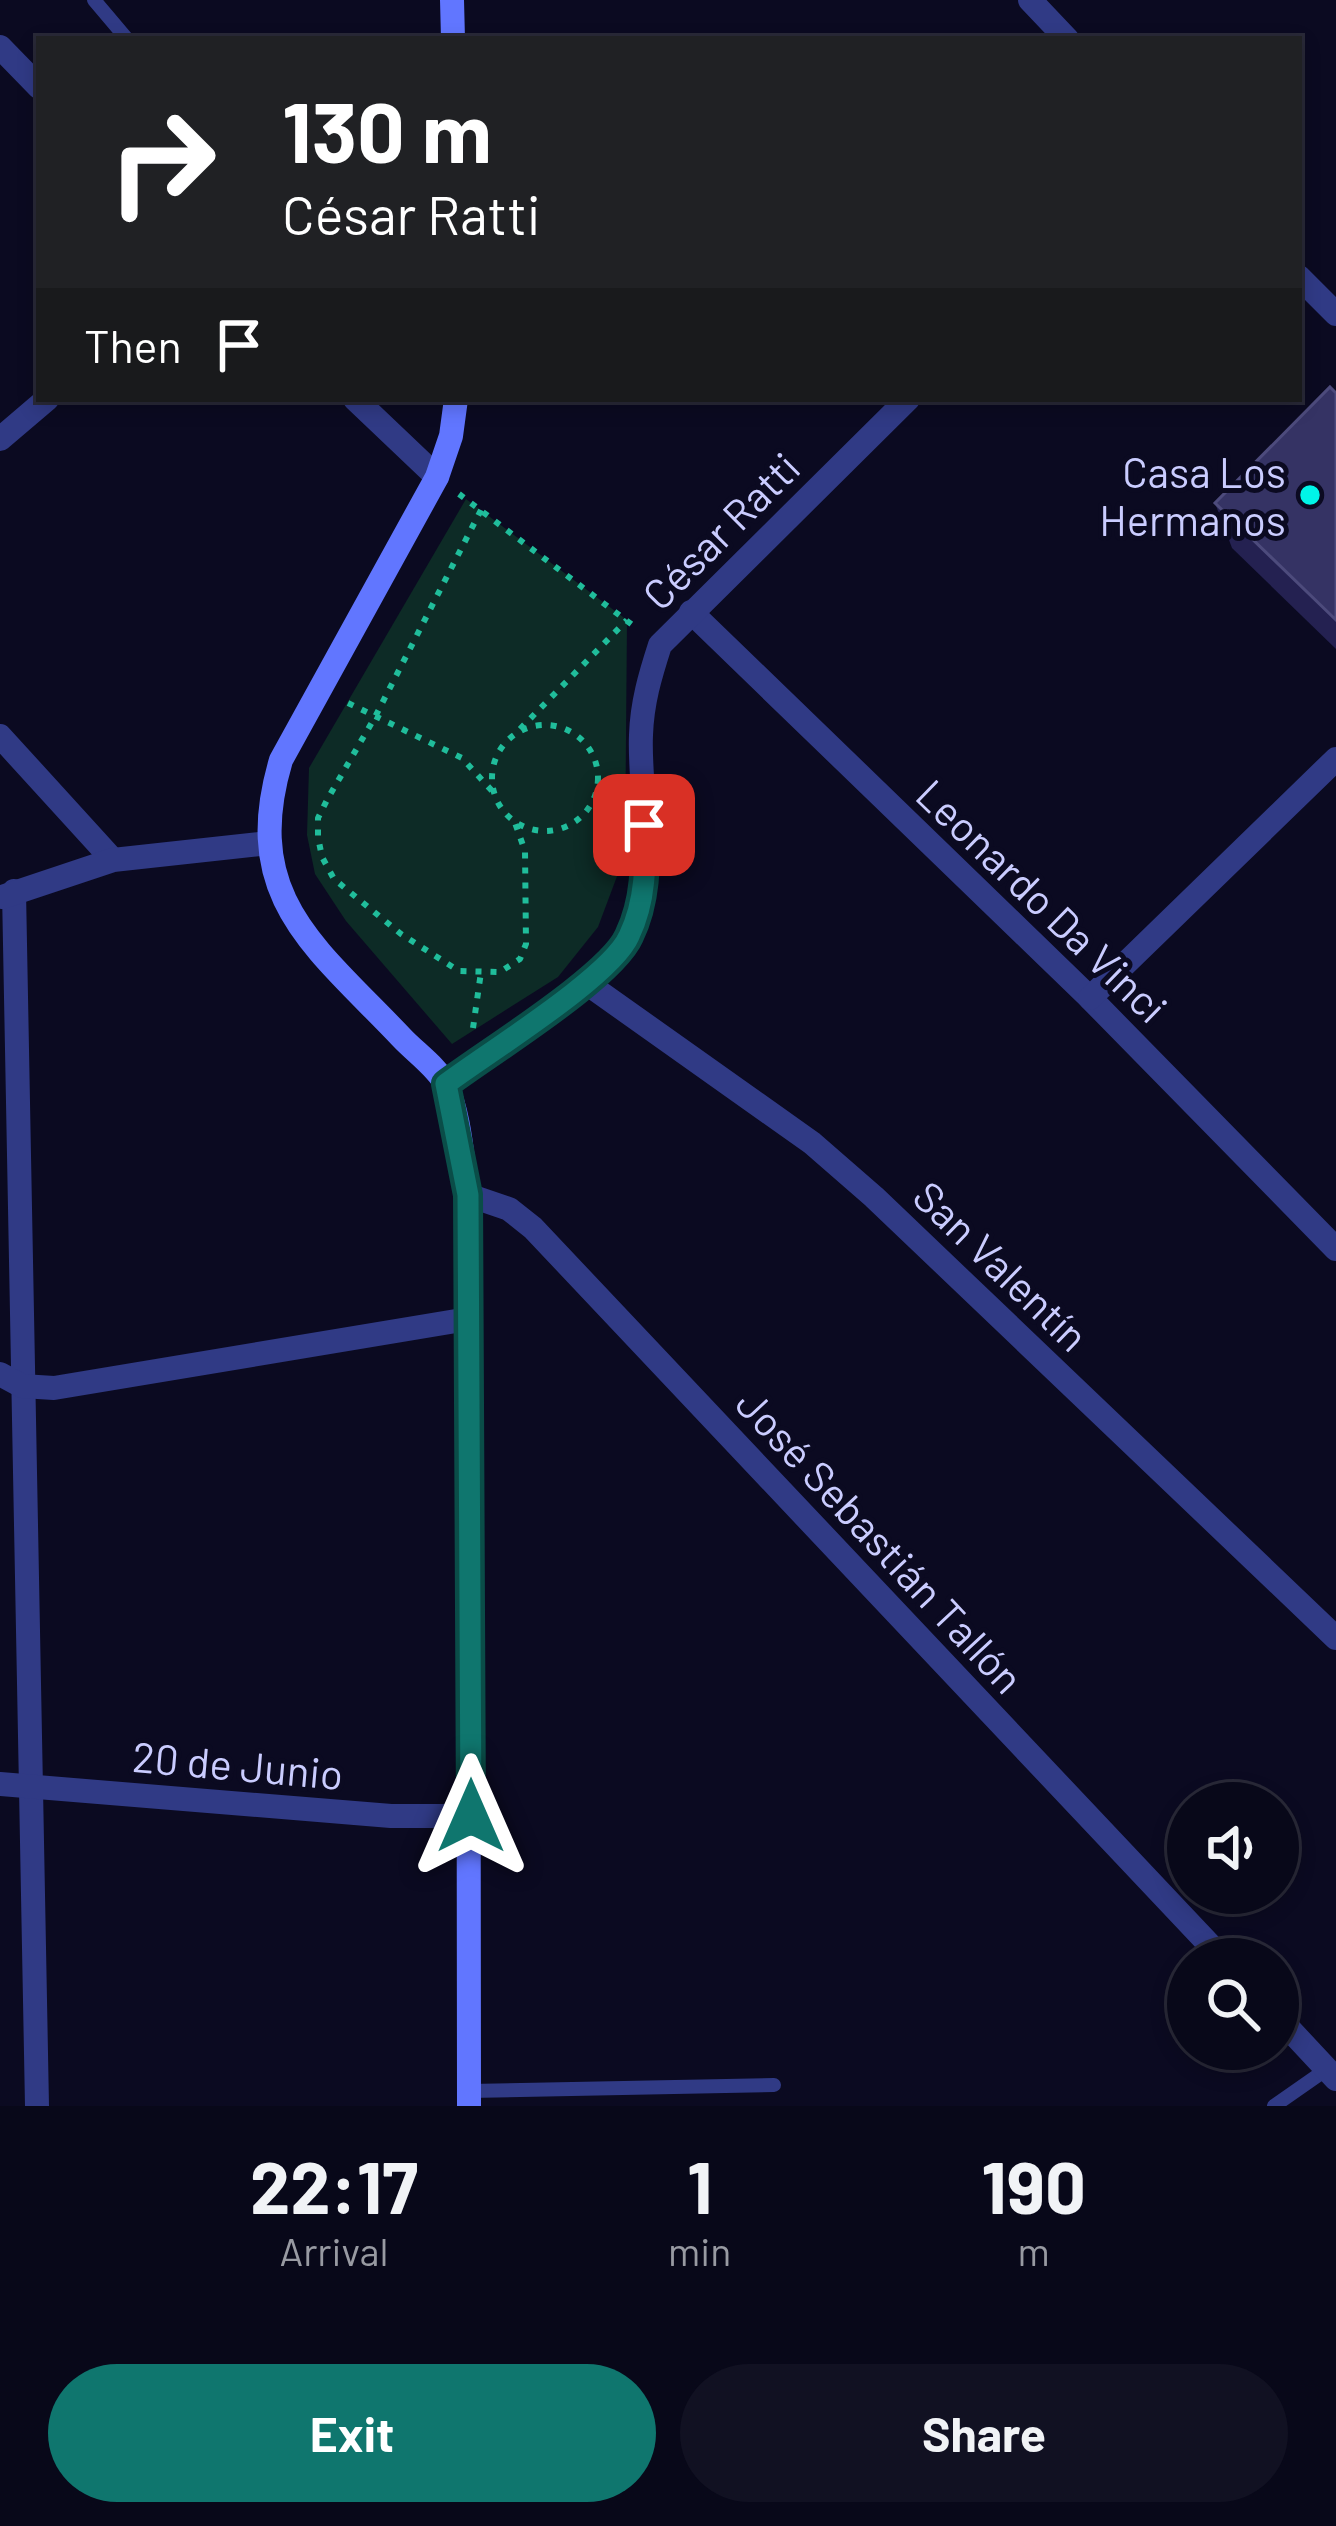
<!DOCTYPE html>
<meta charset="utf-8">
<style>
:root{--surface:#080819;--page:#112;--text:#f1f3f6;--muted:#989aa2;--line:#292938;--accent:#0f766e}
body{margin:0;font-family:Barlow,sans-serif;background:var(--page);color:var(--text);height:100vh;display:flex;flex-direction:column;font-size:45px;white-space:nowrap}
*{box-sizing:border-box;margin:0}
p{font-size:39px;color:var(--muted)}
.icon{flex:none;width:66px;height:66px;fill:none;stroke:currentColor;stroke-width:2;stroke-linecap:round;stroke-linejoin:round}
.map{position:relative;height:2106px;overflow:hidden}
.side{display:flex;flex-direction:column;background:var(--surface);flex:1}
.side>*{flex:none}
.top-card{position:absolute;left:36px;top:36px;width:1266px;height:366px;border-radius:0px;box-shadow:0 6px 18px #0003,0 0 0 3px var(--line);background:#202124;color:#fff;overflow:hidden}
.buttons{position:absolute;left:1167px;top:1782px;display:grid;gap:24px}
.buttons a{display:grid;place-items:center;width:132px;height:132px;border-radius:50%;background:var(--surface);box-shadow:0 6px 18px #0003,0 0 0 3px var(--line);font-size:60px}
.pin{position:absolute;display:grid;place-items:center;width:102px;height:102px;color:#fff;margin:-51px;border-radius:24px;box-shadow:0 6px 18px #0006}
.me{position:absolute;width:132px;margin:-66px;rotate:0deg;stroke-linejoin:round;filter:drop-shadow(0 0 9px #0008)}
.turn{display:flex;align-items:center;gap:42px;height:252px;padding:0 48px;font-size:54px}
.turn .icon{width:156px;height:156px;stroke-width:2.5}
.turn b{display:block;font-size:84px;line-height:102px}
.then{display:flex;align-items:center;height:114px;padding:0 48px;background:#0003;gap:24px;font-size:45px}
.eta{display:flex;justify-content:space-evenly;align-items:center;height:204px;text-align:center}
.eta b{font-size:72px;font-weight:700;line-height:84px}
.action{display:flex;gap:24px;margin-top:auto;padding:24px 48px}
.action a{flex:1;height:138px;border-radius:72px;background:var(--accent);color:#fff;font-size:48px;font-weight:700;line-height:138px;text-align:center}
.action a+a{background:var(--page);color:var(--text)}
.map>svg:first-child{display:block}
</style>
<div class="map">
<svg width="1336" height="2106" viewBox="0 0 1336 2106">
<rect width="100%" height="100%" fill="#0b0a21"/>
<polygon fill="#0d2b26" points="466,499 627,620 625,855 598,927 558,977 452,1044 346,921 315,874 307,835 309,768"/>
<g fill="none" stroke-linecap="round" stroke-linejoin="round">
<g stroke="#20bd9b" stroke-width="6" stroke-dasharray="6 9" stroke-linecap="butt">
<polyline points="459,494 635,627"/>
<polyline points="481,510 375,717 327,800 318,818 318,837 322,857 334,879 401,934 459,971 500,972 520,959 526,944 525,851 514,820"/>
<polyline points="348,703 462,758 493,792"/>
<circle cx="545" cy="778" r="53"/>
<polyline points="520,729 627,620"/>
<polyline points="473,1028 481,972"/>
</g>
<g stroke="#303a85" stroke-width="14">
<polyline points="94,0 127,39"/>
<polyline points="469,2091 774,2085"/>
<polyline points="1274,2106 1327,2069"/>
</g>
<g stroke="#303a85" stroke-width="24">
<polyline points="1030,0 1067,39"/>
<polyline points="0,47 39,87"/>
<polyline points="1299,277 1336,314"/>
<polyline points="355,399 437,477"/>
<polyline points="0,439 47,399"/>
<polyline points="691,612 1090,998 1336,1249"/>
<polyline points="0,736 113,860"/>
<polyline points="14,891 37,2106"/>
<polyline points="2,897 113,860 269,843"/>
<polyline points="585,982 812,1143 874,1197 1336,1638"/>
<polyline points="1090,998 1336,759"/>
<path d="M446,1084C492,1049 597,987 626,943C663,888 638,797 641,735C642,703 650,676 660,645L908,399"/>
<polyline points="468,1195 509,1209 533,1228 1223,1959"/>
<polyline points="0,1374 22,1386 54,1388 468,1319"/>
<polyline points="0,1784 391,1816 471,1816"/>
<polyline points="1278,2017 1336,2079"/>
</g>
<g stroke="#6176ff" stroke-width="24">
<polyline points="452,0 453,39"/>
<path d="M456,399L451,436L437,477L281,760C240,898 316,947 402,1038C415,1052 438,1068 446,1085C461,1117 462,1161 468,1195L469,2106"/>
</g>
</g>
<polygon fill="#242151" points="1336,393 1336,649 1232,548 1215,503"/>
<polygon fill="#353364" stroke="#4d4b7c" stroke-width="3" points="1330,387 1336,393 1336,620 1215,503"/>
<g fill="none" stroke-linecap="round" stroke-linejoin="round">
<defs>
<path id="route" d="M471,1816L468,1195L446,1084C487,1053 611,977 629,936C646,901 646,863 644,825"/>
</defs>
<use href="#route" stroke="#0a4d48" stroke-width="30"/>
<use href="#route" stroke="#0f766e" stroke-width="21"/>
</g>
<circle fill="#00f5e8" stroke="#0b0a21" stroke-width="4.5" cx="1310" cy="495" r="12"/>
<g text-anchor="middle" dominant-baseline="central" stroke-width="10" stroke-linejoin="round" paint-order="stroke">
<g font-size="42" fill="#caccff" stroke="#0b0a21" text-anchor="end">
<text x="1286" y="471">Casa Los<tspan x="1286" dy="48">Hermanos</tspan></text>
</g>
<g font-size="42" fill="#caccff" stroke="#0b0a21">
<text transform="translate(720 530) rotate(-45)">César Ratti</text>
<text transform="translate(1043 900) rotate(44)">Leonardo Da Vinci</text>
<text transform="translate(1002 1265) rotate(44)">San Valentín</text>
<text transform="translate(881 1540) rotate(47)">José Sebastián Tallón</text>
<text transform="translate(238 1764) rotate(5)">20 de Junio</text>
</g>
</g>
</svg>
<div class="buttons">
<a><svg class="icon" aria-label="sound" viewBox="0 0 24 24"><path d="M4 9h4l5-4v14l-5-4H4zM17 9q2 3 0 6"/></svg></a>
<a><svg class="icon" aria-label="search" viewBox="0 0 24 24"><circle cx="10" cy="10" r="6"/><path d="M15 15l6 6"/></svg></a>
</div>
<div class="pin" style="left:644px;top:825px;background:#d93025"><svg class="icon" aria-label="arrive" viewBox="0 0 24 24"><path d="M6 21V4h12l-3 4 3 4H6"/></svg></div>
<svg class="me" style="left:471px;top:1816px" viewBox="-20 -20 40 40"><path d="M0-17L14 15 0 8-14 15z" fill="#0f766e" stroke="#fff" stroke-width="4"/></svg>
<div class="top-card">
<div class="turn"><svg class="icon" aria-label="right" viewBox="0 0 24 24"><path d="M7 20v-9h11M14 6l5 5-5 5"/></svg><div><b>130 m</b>César Ratti</div></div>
<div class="then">Then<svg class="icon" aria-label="arrive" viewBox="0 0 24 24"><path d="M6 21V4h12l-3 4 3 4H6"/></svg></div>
</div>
</div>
<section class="side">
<div class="eta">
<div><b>22:17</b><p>Arrival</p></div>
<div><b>1</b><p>min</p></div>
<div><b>190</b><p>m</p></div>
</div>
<div class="action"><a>Exit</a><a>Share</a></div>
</section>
